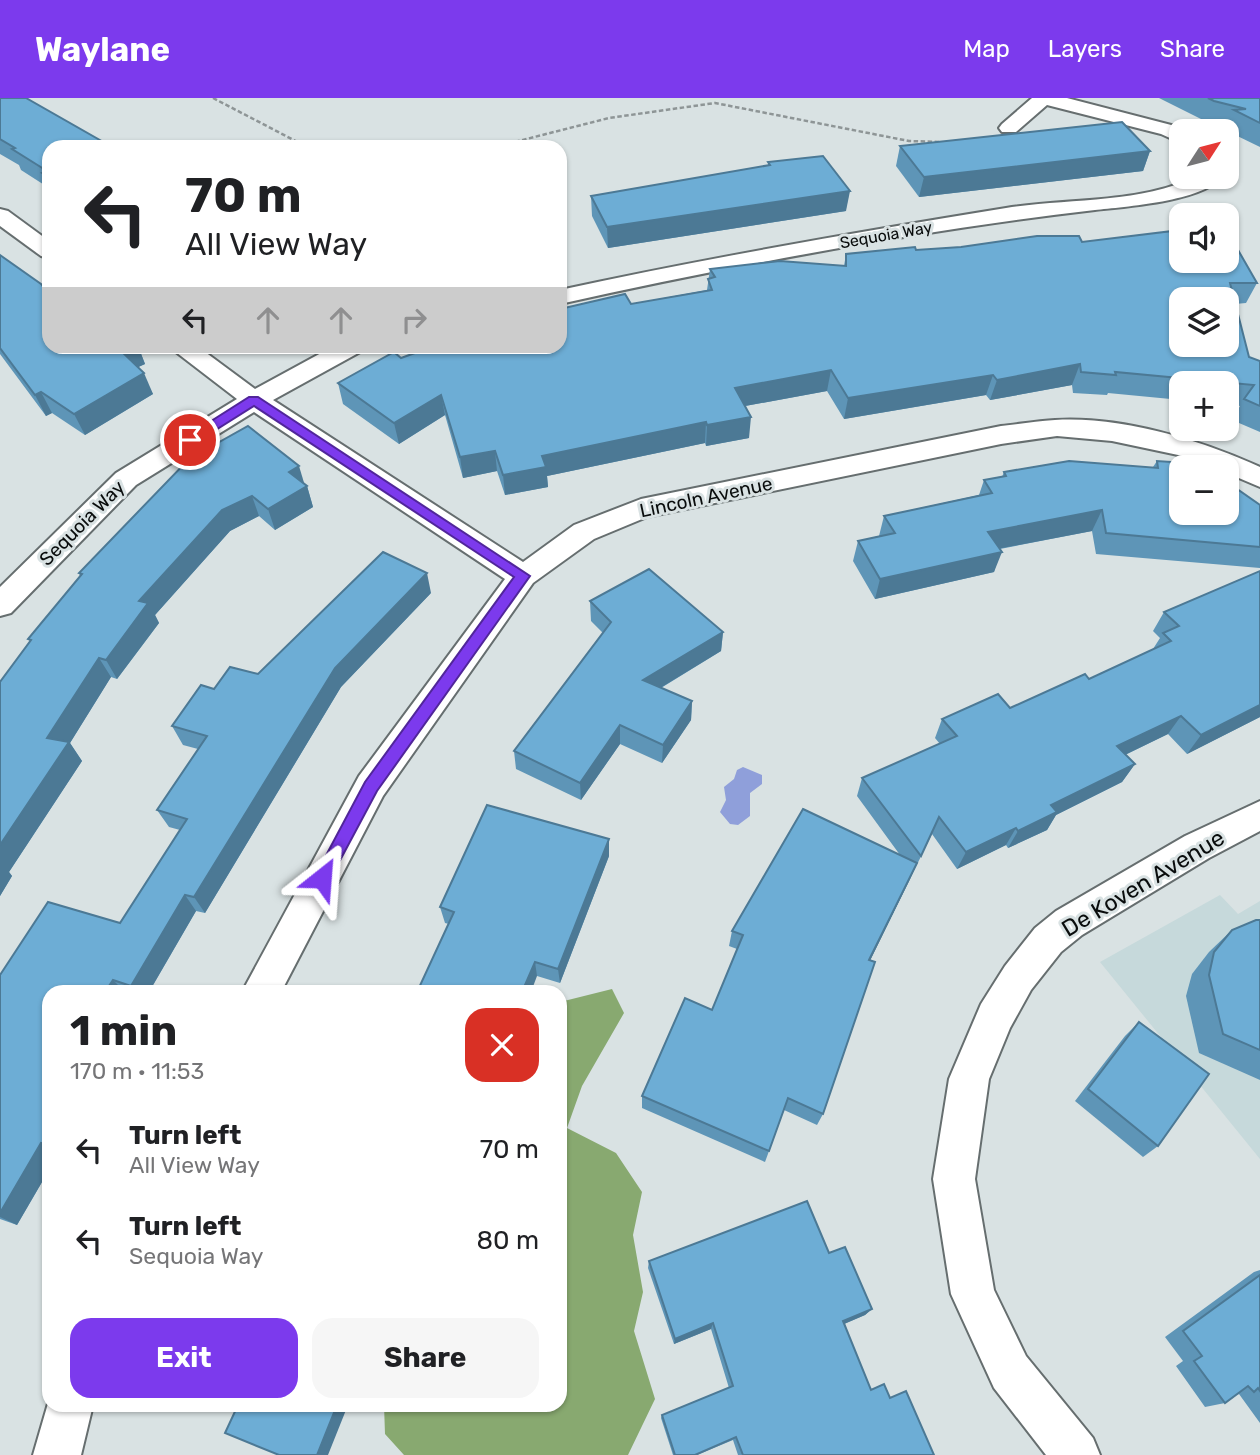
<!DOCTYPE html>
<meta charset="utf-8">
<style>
:root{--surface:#fff;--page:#f6f6f6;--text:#202124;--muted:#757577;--accent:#7c3aed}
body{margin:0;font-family:Rubik,sans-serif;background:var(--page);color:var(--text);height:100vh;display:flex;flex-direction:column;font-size:26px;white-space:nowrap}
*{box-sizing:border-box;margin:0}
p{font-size:23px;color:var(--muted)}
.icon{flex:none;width:38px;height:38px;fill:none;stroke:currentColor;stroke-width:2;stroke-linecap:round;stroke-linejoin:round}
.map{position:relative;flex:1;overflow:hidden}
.drawer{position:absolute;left:42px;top:887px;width:525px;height:427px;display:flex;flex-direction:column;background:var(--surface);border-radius:21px;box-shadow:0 2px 5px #0004}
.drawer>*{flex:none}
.top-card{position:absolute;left:42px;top:42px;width:525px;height:214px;border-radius:21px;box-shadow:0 2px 5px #0004;background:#fff;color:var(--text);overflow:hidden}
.needle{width:46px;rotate:54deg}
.buttons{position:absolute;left:1169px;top:21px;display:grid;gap:14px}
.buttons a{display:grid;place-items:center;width:70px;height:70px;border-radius:14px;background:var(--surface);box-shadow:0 2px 5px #0004;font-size:35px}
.pin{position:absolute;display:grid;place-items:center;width:60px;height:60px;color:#fff;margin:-30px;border:4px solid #fff;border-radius:50%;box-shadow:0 2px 7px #0007}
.me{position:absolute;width:77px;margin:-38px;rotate:28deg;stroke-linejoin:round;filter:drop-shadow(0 0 5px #0008)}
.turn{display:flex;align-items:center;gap:24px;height:147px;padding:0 28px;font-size:32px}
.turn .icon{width:91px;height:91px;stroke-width:2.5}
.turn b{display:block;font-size:49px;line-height:60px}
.lanes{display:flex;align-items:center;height:66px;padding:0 28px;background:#0003;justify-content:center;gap:35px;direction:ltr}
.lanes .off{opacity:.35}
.round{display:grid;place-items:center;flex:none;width:74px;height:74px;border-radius:21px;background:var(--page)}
.summary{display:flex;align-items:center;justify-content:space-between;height:119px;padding:0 28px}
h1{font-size:42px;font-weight:700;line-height:52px}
.action{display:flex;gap:14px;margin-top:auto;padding:14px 28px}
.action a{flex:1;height:80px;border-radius:21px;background:var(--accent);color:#fff;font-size:28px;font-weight:700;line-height:80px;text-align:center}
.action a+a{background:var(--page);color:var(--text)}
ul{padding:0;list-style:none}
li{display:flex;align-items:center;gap:21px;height:91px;padding:0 28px}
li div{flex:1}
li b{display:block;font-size:26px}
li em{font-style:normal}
header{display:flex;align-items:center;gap:42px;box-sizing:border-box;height:98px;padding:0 35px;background:var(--accent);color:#fff}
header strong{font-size:33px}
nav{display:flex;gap:38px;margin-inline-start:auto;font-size:24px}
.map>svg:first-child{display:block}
</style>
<header>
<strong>Waylane</strong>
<nav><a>Map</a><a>Layers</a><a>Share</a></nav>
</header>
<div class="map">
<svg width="1260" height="1357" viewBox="0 0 1260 1357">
<rect width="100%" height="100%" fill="#d9e2e3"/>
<polygon fill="#c6d9db" points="1220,797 1238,816 1260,803 1260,1061 1100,864"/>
<polygon fill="#88a970" points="612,891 624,915 582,988 567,1030 616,1055 642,1094 633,1137 643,1194 634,1233 655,1301 628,1357 404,1357 385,1336 384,1307 560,1307 560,904"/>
<polygon fill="#8f9fda" points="743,669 762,677 762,686 750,695 750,718 738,727 730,726 720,714 726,702 724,689 734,681 737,672"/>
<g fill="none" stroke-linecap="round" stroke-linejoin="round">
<defs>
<g id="street">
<polygon points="1032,0 1067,0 1175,28 1185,33 1181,33 1181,45 1161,36 1047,7 1016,34 1002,34 999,30 1002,26"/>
<path d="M1195,79H1221C1205,103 1123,109 1095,112C915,133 737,167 560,206V192C708,160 857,134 1006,110C1067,100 1139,106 1195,79Z"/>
<polygon points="0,111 8,113 49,143 49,160 41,158 0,128"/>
<path d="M168,248H197L255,291L334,248H365L362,253L273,302L523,464L574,427L641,401L1001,328C1019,326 1037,323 1055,322C1121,318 1201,342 1260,369V389L1227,375V369H1214L1197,361L1112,343L1057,338L1001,346L647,419L594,441L533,485L383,698L281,894H242L359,678L505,481L254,314L136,387L11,515L0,518V489L116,375L237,301Z"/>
<polygon points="1260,703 1260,733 1209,760 1082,837 1061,854 1031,892 1010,930 989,981 975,1081 994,1192 1026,1258 1093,1340 1100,1357 1046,1357 994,1290 951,1196 933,1081 949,981 981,906 1005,868 1035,830 1056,813 1185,738"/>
<polygon points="49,1302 49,1307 93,1307 81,1357 33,1357"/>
</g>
</defs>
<use href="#street" stroke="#666e6f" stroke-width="4"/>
<g stroke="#8e9596" stroke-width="2.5" stroke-dasharray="4.5 2.5" stroke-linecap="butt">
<polyline points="213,0 307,49"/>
<polyline points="495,49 609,20 715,5 909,43 941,44"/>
</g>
<use href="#street" fill="#fff" fill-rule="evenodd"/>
</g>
<g fill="#5e95b7">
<polygon points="0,0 49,49 49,90 21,72 19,67 0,56"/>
<polygon points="1159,0 1260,0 1260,49 1225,32 1227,28 1205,23"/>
<polygon points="900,48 1150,53 1143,73 919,99 896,68"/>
<polygon points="768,64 846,113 608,150 592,118 591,98 768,68"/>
<polygon points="1082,144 1257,185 1246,205 1235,206 1249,259 1260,263 1260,334 1232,322 1240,308 1227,306 1227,285 1181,285 1181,302 1108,295 1107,297 1073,295 1072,287 990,302 986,297 844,321 827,293 745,308 749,340 706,348 705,345 547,378 548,389 505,397 497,373 463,380 445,317 399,346 343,306 338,285 401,260 631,206 707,192 710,171 844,168 846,156 916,152"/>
<polygon points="0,157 49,248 138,248 145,266 138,269 153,296 85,337 52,315 46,318 0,256"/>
<polygon points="248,248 273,248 257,256"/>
<polygon points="189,361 305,386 307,388 313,409 275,432 259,418 230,433 155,517 159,525 117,581 111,579 70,645 82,663 9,774 12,778 0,798 0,584 30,543 28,541 80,478 79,475"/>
<polygon points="1157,363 1260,407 1260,470 1096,456 1092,433 1000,451 994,474 875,501 853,463 858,443 879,438 884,418 979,397 984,382 1002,379 1004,374 1153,369"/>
<polygon points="1260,473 1260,619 1187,656 1168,636 1125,657 1135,666 1122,684 1056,717 1047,732 1008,750 1006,747 957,771 932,736 870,862 823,1016 817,1027 784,1012 765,1064 642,1010 642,998 712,912 737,851 729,848 732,833 900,757 857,698 862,680 940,646 935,640 942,621 1010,610 1089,581 1153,551 1160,540 1153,533 1164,514"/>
<polygon points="431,495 341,589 205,815 196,813 149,894 49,894 49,1072 17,1127 0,1121 0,877 120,825 180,732 169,729 157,712 198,651 183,647 172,628 214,591 258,576"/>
<polygon points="590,503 723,534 721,553 661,590 692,603 691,622 662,665 620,646 581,702 516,671 514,653 603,535 591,523"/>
<polygon points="609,741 609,758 560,885 537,878 449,826 445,825 440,809"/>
<polygon points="1260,822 1260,982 1199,955 1186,898 1192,876 1209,854 1232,832"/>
<polygon points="1139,924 1158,1048 1143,1059 1075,1003 1125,938"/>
<polygon points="829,1155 872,1211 865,1217 844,1226 871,1292 890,1300 934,1357 738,1357 733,1342 697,1357 673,1357 661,1320 662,1317 729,1290 711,1231 674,1246 648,1170 649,1163"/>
<polygon points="1260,1172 1260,1325 1239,1296 1236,1297 1225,1305 1205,1309 1176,1268 1183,1263 1165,1239 1254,1174"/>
</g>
<g fill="#4c7995">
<polygon points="1150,53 1143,73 919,99 924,79"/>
<polygon points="850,93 846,113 608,150 607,129"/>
<polygon points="129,248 138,248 145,266 130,273 121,253"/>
<polygon points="254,248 273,248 257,256"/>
<polygon points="1080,266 1072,287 990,302 997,282"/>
<polygon points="831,272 827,293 734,310 735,290"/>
<polygon points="144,275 153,296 85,337 74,316"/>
<polygon points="993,277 986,297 844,321 848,300"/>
<polygon points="41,294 52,315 46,318 35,297"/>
<polygon points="441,297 445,317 399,346 394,325"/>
<polygon points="751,319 749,340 706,348 707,327"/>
<polygon points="706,324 705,345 547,378 548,389 505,397 503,377 542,358"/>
<polygon points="495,353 497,373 463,380 460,359"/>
<polygon points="299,368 305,388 289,374"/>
<polygon points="307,388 313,409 275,432 268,411"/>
<polygon points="252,398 259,418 230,433 155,517 159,525 117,581 106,562 139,503 222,412"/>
<polygon points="1102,412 1092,433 981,454 988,434"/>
<polygon points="1002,454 994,474 875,501 880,481"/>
<polygon points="427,475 431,495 341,589 205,815 194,799 335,570"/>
<polygon points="723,534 721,553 642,601 643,582"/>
<polygon points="99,560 111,579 70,645 82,663 9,774 12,778 0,798 0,747 47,640"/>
<polygon points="692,603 691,622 662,665 663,647"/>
<polygon points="1260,607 1260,619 1187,656 1201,637"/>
<polygon points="1181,618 1168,636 1106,666 1117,648"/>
<polygon points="620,627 620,646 581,702 580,685"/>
<polygon points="1135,666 1122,684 1056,717 1047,732 1008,750 1018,733 1051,707"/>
<polygon points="1016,730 1006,747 957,771 966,754"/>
<polygon points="609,741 609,758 560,885 558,871"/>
<polygon points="917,765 910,781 863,877 869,862"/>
<polygon points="185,797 196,813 149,894 137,894 131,888"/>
<polygon points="535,864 537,878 531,894 522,894"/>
<polygon points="113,882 125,894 105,894"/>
<polygon points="49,1038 49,1049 45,1046"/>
<polygon points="41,1045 49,1050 49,1072 17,1127 0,1119 0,1115"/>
<polygon points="872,1211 865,1217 837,1229 843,1223"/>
<polygon points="713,1225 711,1231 674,1246 675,1241"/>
<polygon points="337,1307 348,1307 328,1357 317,1357"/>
</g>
<g fill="#6dadd5" stroke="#4c7995" stroke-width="2" fill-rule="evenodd">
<polygon points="0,0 26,0 112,49 49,49 49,79 42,75 47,73 12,51 15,50 0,41"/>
<polygon points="1208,0 1260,0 1260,25 1234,12 1246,11 1214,3"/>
<polygon points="1122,24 1150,53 924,79 900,48"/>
<polygon points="823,58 850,93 607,129 591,98 770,67 768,64"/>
<path d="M1181,132V163H1227V138H1230L1257,185H1230L1249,259L1260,263V308L1244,301L1254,287L1115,274L1116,277L1081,274L1080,266L997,282L993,277L848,300L831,272L735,290L751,319L707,327L706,324L542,358L546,369L503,377L495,353L460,359L441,297L394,325L338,285L394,254L401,260L434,248H560V211L625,196L631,206L712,192L708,181L715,179L710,171L780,163L846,168V156L915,149L916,152L961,149L1037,138H1079L1082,144ZM1181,201H1227V247H1181Z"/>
<polygon points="0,157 41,186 49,196 49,248 129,248 121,253 144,275 74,316 41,294 35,297 0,250"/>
<polygon points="248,328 299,368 289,374 307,388 268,411 252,398 222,412 139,503 148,505 106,562 99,560 47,640 69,644 0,747 0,584 31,542 28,541 82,476 79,475 189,361"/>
<polygon points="1069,363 1158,370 1157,363 1202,366 1206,369 1181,369 1181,415 1227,415 1227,384 1260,407 1260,449 1106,435 1102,412 988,434 1002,454 880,481 858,443 895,435 884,418 992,395 984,382 1006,378 1004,374"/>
<polygon points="383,454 427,475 335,570 194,799 185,797 131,888 113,882 105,894 49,894 49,1038 45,1046 41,1045 0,1115 0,877 48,804 120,825 187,721 157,712 207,638 172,628 201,587 214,591 230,569 258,576"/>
<polygon points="649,471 723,534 643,582 692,603 663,647 620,627 580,685 514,653 611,524 590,503"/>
<polygon points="1260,473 1260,607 1201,637 1181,618 1117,648 1135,666 1051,707 1057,714 1018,733 1016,730 966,754 939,719 921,758 862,680 957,638 942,621 998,596 1010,610 1085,576 1089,581 1171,543 1163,535 1179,528 1164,514"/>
<polygon points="487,707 609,741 558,871 535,864 522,894 417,894 454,814 440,809"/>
<polygon points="803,711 917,765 869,862 875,864 823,1016 788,1000 769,1053 642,998 685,900 712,912 743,837 732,833"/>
<polygon points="1256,822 1260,822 1260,952 1223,936 1209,877 1214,854 1232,832"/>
<polygon points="1139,924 1209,976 1158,1048 1088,991"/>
<polygon points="807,1103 829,1155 845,1149 872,1211 843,1223 871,1292 884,1286 890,1300 906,1293 934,1357 743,1357 736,1339 695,1357 675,1357 662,1317 733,1288 713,1225 675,1241 649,1163"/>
<polygon points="1260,1177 1260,1293 1258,1290 1254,1294 1248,1288 1225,1305 1194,1263 1202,1258 1183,1233"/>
<polygon points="238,1307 337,1307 317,1357 279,1357 225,1335"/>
</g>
<polygon fill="#7c3aed" stroke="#51269a" stroke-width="2" points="249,299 258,299 530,478 377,693 328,785 322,787 314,780 365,684 514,479 254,308 195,345 186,345 186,339"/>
<g text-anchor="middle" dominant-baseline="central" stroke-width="6" stroke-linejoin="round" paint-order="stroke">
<g font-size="16" fill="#090c0c" stroke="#d9e2e3">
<text transform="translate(886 137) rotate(-10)">Sequoia Way</text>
</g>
<g font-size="19" fill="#090c0c" stroke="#d9e2e3">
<text transform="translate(706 399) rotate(-12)">Lincoln Avenue</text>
<text transform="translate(82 425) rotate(-45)">Sequoia Way</text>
</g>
<g font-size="23" fill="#090c0c" stroke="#d9e2e3">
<text transform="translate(1143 785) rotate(-31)">De Koven Avenue</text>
</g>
</g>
</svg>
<div class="buttons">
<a><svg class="needle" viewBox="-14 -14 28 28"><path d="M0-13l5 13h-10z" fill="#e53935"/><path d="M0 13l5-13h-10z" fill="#757577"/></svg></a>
<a><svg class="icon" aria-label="sound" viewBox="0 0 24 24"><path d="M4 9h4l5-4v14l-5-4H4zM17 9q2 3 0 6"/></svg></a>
<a><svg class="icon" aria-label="layers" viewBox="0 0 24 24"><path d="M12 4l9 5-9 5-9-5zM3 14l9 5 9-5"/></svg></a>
<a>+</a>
<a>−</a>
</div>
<div class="pin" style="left:190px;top:342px;background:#d93025"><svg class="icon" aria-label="arrive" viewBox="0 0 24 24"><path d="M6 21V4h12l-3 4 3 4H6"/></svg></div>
<svg class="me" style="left:322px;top:780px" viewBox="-20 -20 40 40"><path d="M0-17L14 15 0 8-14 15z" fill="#7c3aed" stroke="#fff" stroke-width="4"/></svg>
<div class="top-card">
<div class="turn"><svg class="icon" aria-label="left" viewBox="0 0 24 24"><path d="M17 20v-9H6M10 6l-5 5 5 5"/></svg><div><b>70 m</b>All View Way</div></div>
<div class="lanes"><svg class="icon" aria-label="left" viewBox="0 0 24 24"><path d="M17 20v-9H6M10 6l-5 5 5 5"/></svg><svg class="icon off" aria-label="ahead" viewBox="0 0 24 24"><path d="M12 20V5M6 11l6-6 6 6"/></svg><svg class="icon off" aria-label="ahead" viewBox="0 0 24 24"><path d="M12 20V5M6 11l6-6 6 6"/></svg><svg class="icon off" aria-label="right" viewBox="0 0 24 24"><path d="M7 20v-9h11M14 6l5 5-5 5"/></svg></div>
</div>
<section class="drawer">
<div class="summary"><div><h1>1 min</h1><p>170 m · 11:53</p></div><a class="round" style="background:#d93025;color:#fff"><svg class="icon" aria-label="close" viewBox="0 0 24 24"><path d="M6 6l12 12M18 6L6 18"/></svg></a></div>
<ul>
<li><svg class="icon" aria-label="left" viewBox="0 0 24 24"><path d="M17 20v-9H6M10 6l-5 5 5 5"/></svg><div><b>Turn left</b><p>All View Way</p></div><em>70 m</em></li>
<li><svg class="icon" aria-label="left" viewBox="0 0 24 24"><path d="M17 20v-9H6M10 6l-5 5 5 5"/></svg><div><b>Turn left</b><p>Sequoia Way</p></div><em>80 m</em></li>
</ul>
<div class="action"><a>Exit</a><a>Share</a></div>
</section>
</div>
